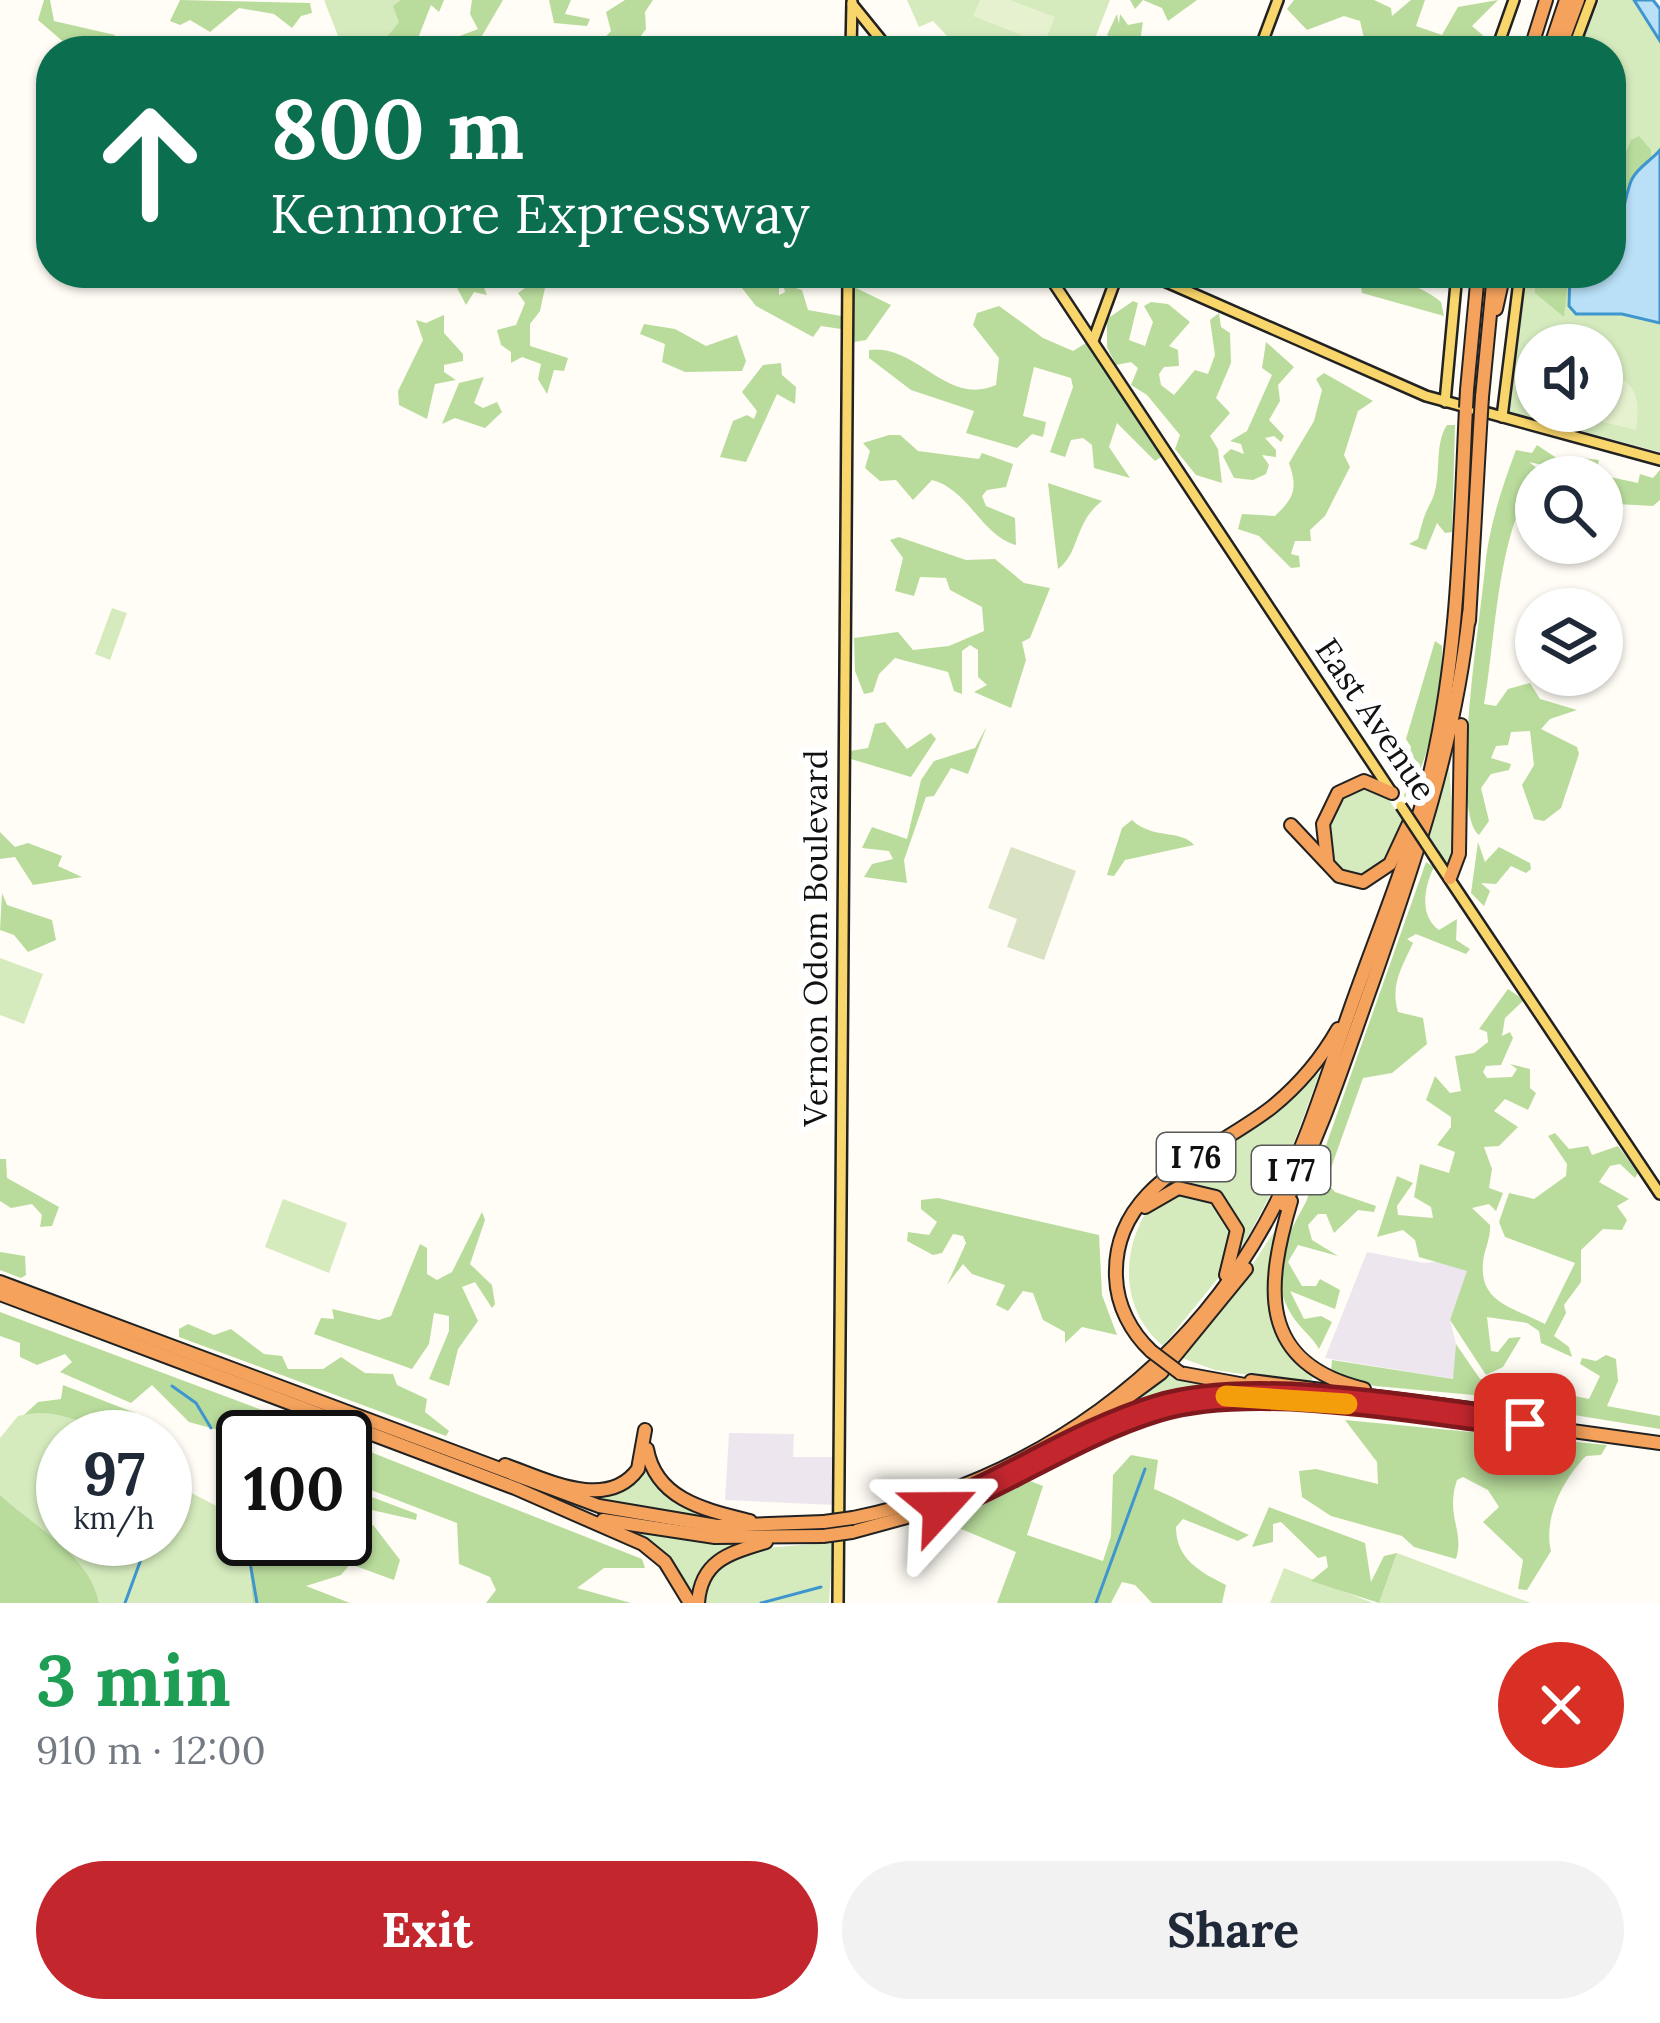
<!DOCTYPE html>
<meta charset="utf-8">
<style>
:root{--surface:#fff;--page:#f2f2f3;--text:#1f2937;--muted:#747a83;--accent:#c4262e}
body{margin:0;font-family:Lora,serif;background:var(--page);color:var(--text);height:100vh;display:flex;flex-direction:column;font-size:45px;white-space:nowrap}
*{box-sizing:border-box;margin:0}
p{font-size:39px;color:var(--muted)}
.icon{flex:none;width:66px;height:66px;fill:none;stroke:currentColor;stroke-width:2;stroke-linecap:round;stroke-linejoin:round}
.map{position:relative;height:1603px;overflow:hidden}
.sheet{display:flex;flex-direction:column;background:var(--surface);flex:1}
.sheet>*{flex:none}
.banner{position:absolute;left:36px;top:36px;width:1590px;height:252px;border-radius:48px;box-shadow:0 3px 9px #0004;background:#0b6e4f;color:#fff;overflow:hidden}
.buttons{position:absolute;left:1515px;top:324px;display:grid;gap:24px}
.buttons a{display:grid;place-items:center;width:108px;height:108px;border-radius:50%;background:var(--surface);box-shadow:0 3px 9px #0004;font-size:60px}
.speed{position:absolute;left:36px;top:1410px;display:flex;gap:24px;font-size:60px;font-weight:700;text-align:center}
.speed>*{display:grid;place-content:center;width:156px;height:156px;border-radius:50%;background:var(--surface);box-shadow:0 3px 9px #0004;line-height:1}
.speed small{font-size:30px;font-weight:400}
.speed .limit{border:6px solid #111;border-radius:18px;background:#fff;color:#111}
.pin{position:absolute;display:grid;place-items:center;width:102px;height:102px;color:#fff;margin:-51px;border-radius:24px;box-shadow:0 6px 18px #0006}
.me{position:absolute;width:132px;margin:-66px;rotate:66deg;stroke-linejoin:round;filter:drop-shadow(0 0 9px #0008)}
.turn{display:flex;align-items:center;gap:42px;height:252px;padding:0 36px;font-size:54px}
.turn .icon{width:156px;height:156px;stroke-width:2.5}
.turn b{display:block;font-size:84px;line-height:102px}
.round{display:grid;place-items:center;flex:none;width:126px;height:126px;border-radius:63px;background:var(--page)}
.overview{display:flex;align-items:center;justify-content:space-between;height:204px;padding:0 36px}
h1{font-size:72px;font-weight:700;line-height:90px;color:#1e9e55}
.action{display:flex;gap:24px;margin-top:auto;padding:24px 36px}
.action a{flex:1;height:138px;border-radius:72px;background:var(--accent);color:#fff;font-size:48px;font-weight:700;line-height:138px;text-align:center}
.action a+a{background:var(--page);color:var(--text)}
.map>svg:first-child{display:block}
</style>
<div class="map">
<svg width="1660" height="1603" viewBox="0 0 1660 1603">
<rect width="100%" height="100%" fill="#fffdf5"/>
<g fill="#eee6ef">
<polygon points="1367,1252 1424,1263 1442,1261 1468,1271 1450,1320 1456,1344 1454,1379 1325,1358"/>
<polygon points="729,1433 794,1434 793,1457 833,1457 835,1505 725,1500"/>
</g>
<g fill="#d5ebbd" fill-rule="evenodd">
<polygon points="324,0 416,0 397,51 344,51"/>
<polygon points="907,0 1110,0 1090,51 961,51 933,21 919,27"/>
<polygon points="1599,0 1634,0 1660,41 1660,150 1630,181 1625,222 1611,249 1611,51 1579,51"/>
<path d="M1526,273H1570L1569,306L1576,314H1622L1660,323V452L1508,412ZM1536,345H1602V411H1536Z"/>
<polygon points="112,608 127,613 110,660 95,654"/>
<polygon points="1449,766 1455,845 1448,868 1428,836"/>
<path d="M1357,784L1387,797L1406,825L1375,874L1349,879C1319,852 1317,804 1357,784Z"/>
<polygon points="0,958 43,974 24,1024 0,1015"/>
<path d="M1320,1072L1285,1167L1240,1252C1239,1191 1203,1168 1146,1198Z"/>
<path d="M1183,1192L1217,1203L1234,1232L1219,1277L1163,1346C1120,1310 1120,1250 1150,1206Z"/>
<polygon points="283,1199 347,1223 329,1273 265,1247"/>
<path d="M1281,1221C1257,1294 1269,1316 1314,1374L1310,1384L1215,1370L1182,1358L1224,1308Z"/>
<polygon points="1169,1370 1238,1390 1171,1400 1115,1419"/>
<path d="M50,1409L115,1437H63V1539H165V1479L243,1520L253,1603H99C89,1554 35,1527 0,1495V1438L18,1416Z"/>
<polygon points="644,1458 657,1484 731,1521 616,1506 563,1487 610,1493"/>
<polygon points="616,1529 740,1546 716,1558 694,1599 671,1563"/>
<polygon points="833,1542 829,1603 701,1603 716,1565 757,1549"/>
<polygon points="1397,1553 1531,1603 1379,1603"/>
<polygon points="1284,1568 1373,1603 1270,1603"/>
</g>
<g fill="#b9dc9c">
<polygon points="44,0 50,0 54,21 115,35 112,51 74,51 38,20"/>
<polygon points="180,0 310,3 312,13 301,16 292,28 274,14 239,8 210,32 190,20 180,25 170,21"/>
<polygon points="401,0 444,0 439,12 431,5 413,51 376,51 399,22 393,6"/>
<polygon points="472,0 503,0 479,41 486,51 444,51 452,39 478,29 470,14"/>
<polygon points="549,0 571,0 565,14 590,19 587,26 554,23"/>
<polygon points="625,0 653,0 645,12 646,29 630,51 592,51 611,31 606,12"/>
<polygon points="1130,0 1197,0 1168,21 1162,8 1143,0 1135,9"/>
<polygon points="1294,0 1374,0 1391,8 1392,16 1411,0 1425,0 1416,26 1442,35 1458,7 1498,0 1472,26 1486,38 1491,51 1367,51 1360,21 1344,16 1307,30 1287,9"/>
<path d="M1117,14L1119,24L1120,14L1128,25L1143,22L1140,41L1167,43L1170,51C1145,51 1129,47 1107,35Z"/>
<path d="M1639,136L1651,150V159C1620,182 1626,219 1611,249V143L1624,157L1631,140Z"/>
<polygon points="458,273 478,273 487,295 474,292 466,305 454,282"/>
<polygon points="531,273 548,274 540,311 530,324 530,346 568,358 564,371 554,370 547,394 538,379 541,364 522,357 511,363 511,352 501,345 497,330 516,325 525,303 518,293 532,283"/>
<polygon points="720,273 767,273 779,283 779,295 785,292 783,284 802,290 808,310 841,316 841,329 821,326 813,337 756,306 738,283"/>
<path d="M1359,273C1386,273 1420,285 1441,302L1444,316L1362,293Z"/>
<polygon points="1535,273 1569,273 1564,317 1535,293"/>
<polygon points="854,287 891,305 866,340 854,342"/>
<polygon points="1133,301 1138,303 1129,340 1145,346 1153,322 1144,306 1151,302 1168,304 1190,322 1169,346 1178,350 1179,366 1164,367 1159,374 1161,385 1174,395 1195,370 1208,374 1215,355 1210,320 1219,313 1221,327 1230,333 1231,363 1216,398 1230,413 1210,436 1218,449 1222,483 1196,475 1175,449 1180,435 1147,395 1131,385 1138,368 1131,362 1116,365 1107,347 1107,319"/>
<path d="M999,306L1043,338L1073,351L1086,343L1161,457L1155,461L1117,423L1109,447L1130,478L1094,468L1092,445L1083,438L1071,440L1065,457L1050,452L1073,387L1071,378L1034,367L1023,416L1046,422L1043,437L1032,434L1017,448L966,433L974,411L911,390L869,358V350C916,343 947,407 996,385L999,358L973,325L977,313Z"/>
<polygon points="444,315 444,333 463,354 463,361 444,365 444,372 456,380 435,384 427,419 399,405 398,391 423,340 416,320 426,323"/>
<polygon points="644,324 675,329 706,346 737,335 746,361 742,371 685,372 662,362 665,344 640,334"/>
<polygon points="1266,342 1294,367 1278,385 1280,401 1269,420 1284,436 1281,442 1274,436 1265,438 1276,450 1276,457 1262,455 1269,465 1266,474 1253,480 1234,478 1223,456 1231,449 1244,454 1241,444 1230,441 1247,431 1272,375 1262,368"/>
<polygon points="781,363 782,375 796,387 795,404 777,394 746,462 720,457 733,421 747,415 754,419 757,411 742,392 763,365"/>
<path d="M1324,373L1373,401L1358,411L1344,455L1350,467L1325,516L1310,530L1311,541H1295L1291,554L1299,556L1300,567L1291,568L1259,536L1238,529L1242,514L1275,516C1294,498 1298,489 1289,463L1314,421L1322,390L1316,379Z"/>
<polygon points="484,377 474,403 483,408 497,402 502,412 485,428 455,418 442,424 459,383"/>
<path d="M1447,425H1455L1452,532L1445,533L1437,523L1426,550L1409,544L1418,539C1422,523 1424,515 1431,502C1443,478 1433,446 1447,425Z"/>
<path d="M889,435H900L918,451L979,459L982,453L1013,464L1006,487L987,490L982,496L986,506L1015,518L1016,545C982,536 968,489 932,480L913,500L896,480L880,481L865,468L870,451L863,443Z"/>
<path d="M1537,445L1561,461L1560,469L1529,462L1542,472C1497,519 1496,639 1484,704L1496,706L1508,689L1530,683L1540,699L1577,710L1550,719L1541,729L1577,747L1579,754L1561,808L1544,821L1534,819L1522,785L1534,765L1530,731L1511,732L1508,745L1496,746L1491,758L1511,764L1509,770L1491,774L1481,788L1489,821L1479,835C1448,810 1483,604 1486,557C1492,518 1502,487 1516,450L1532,453Z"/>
<polygon points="1572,457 1599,460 1596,474 1638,483 1640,474 1653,478 1660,470 1660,500 1653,506 1617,504 1606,518 1602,477 1582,477 1567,464"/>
<path d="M1048,483L1102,501C1074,522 1080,553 1058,569Z"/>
<polygon points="899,537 966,560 995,559 1024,583 1050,588 1030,638 1022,642 1026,660 1011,708 974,692 987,685 978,677 978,650 970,645 962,651 962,694 954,691 948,672 895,658 879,674 873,692 864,694 855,671 854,638 898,632 913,650 949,646 984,631 982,607 950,590 946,578 920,577 914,596 895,591 903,558 890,540"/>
<path d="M1435,641L1442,646C1442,694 1430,766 1404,798L1411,747L1406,739Z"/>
<polygon points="885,722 907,749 931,733 936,739 911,777 851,759 850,751 868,748 875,724"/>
<polygon points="987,726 968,774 951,768 934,796 926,797 904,860 907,883 864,877 872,864 893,859 889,851 862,848 872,827 907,839 921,780 934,761 975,748"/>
<path d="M1132,820C1153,840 1181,829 1194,845L1125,860L1114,876L1107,875L1122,828Z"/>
<polygon points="0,832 15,847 28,843 62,856 58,866 82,877 33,885 15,857 0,859"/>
<polygon points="1478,842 1485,862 1499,847 1530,863 1531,869 1526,873 1511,866 1496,884 1481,883 1490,891 1484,906 1471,893"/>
<path d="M1426,862L1434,867C1424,887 1419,916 1439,930L1457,919L1456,940L1470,949L1466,954L1416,934L1407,939L1413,943C1402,967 1390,985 1398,1012L1423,1018L1427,1044L1392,1073L1363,1078L1326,1182L1335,1192L1376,1206L1374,1212L1358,1210L1334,1233L1326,1214H1318L1308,1225L1312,1240L1338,1256L1298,1245L1288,1262L1302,1286H1316L1320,1279L1340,1290L1335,1309L1290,1291L1304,1319L1321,1316L1332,1322L1319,1349C1312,1336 1297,1326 1290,1312C1267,1272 1286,1238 1306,1202Z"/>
<polygon points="2,893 7,905 52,920 56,940 28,952 14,935 0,930"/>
<path d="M1508,989L1524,1000L1505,1018L1502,1036L1510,1032L1513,1038L1501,1065L1486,1066L1483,1072L1487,1078L1512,1077L1517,1069L1510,1064L1530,1069V1088L1536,1093L1528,1110L1505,1099L1494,1111L1518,1127L1499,1146L1484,1147L1492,1169L1489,1188L1503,1193L1496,1211L1489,1204L1472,1208L1490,1225C1491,1239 1484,1249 1483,1263C1479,1304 1516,1308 1545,1324L1575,1263L1505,1237L1499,1222L1509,1193L1534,1199L1566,1176L1567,1164L1548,1136L1555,1133L1569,1149L1588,1146L1592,1155L1618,1146L1638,1173L1635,1178L1620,1164L1610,1166L1599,1182L1629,1199L1617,1206L1627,1220L1622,1230L1603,1229L1581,1250V1282L1564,1305L1566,1313L1554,1336L1569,1347L1572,1357L1541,1343L1539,1331L1527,1323L1487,1317L1491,1351L1498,1352L1509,1338L1521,1337L1503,1367L1486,1375L1450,1320L1467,1271L1419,1257L1415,1240L1403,1230L1377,1237L1397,1176L1413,1183L1397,1206L1398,1215L1433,1218L1431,1207L1414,1197L1420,1164L1449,1173L1455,1152L1437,1145L1451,1127V1117L1426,1100L1435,1076L1450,1093L1461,1091L1455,1056L1474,1053L1488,1042L1487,1032L1479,1029Z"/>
<polygon points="0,1159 6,1159 7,1178 59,1207 52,1226 40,1227 42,1215 32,1204 11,1208 0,1201"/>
<polygon points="938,1198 1099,1235 1102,1295 1117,1335 1082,1327 1065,1343 1065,1332 1043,1320 1033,1293 1023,1291 1008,1311 996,1305 1005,1285 972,1274 963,1264 947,1285 966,1243 963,1236 953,1234 942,1253 933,1255 907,1241 908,1232 929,1235 937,1222 921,1209 921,1200"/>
<polygon points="482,1212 485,1220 470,1264 492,1285 495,1304 492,1308 475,1282 462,1287 478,1321 458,1349 449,1386 429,1379 449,1331 449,1316 434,1313 429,1344 412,1369 314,1334 321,1318 334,1319 332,1309 379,1320 391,1316 420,1244 427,1248 427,1274 437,1280 452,1272"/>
<polygon points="0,1252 25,1256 26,1275 21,1278 0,1270"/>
<polygon points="0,1312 334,1437 279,1437 271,1428 247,1426 243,1437 189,1422 152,1385 131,1403 60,1372 72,1362 65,1354 37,1365 20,1357 20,1343 0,1336"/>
<polygon points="188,1324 214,1335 231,1329 264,1354 282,1356 288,1369 323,1369 341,1357 365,1373 393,1374 397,1385 427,1399 425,1412 449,1431 446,1436 179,1337 179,1329"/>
<polygon points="1456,1344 1480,1379 1532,1379 1560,1393 1589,1399 1600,1376 1580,1364 1582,1358 1596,1361 1606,1355 1616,1359 1618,1381 1607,1406 1660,1416 1660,1429 1562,1413 1528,1400 1375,1386 1331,1372 1332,1360 1453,1379"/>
<path d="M63,1385L143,1416L139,1437C98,1437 66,1405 24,1415L38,1402L61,1399Z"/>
<path d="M1345,1420L1607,1445L1601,1455L1586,1456C1563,1479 1543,1519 1551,1551L1527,1590L1518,1589L1523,1560L1483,1522L1499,1507L1488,1490L1463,1477L1457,1480C1445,1516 1465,1531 1456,1559L1414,1547L1402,1536L1331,1516L1302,1497L1299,1471L1316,1469L1378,1484L1377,1462Z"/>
<polygon points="345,1442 642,1559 645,1568 604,1568 577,1588 631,1603 486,1603 496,1590 490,1577 459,1564 457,1523 345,1480"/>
<path d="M1131,1455L1158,1460L1154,1489C1188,1503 1213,1519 1249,1535L1238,1541L1183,1519L1176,1527C1176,1559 1200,1572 1226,1585L1222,1603H1152L1135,1585L1122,1582L1111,1603H997L1016,1552L959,1528L952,1531V1515L1030,1481L1043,1486L1027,1535L1103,1561L1111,1536L1113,1475Z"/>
<polygon points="345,1487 417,1514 416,1520 345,1504"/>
<path d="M0,1495C35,1527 90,1555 99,1603H0Z"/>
<polygon points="1269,1507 1365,1543 1371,1582 1384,1556 1397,1553 1379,1603 1311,1581 1328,1567 1326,1556 1318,1558 1281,1522 1273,1524 1273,1542 1252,1547"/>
<polygon points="345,1509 374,1526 400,1560 394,1580 350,1564 341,1575 306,1586 350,1603 253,1603 246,1539 345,1539"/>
</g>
<polygon fill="#d9e3c4" points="1011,847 1076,871 1044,960 1007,947 1017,919 988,908"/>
<g fill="#e6f2cf">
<polygon points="980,0 1010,0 1055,17 1044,44 973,16"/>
<path d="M1602,371C1636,379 1641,397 1636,430L1591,419L1589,411H1602Z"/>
</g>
<g fill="#b9e0f7" stroke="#3f96cf" stroke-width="3">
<polygon points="1634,0 1653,0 1660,9 1660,41"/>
<path d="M1660,150V323L1622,314H1576L1569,306L1570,273H1611C1611,262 1627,188 1632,179C1638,167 1652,160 1660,150Z"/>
</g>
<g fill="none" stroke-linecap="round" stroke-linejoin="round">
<g stroke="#3f96cf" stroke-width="3">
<polyline points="172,1386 196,1403 211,1428"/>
<polyline points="127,1437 134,1416"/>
<polyline points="225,1447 243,1467"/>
<polyline points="165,1479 174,1486 165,1509"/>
<polyline points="243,1514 243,1516"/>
<polyline points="246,1539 257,1603"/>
<polyline points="125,1603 144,1551"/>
<polyline points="761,1603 821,1587"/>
<polyline points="1096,1603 1145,1469"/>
</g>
<defs>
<g id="major">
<polyline points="852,4 890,51"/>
<polyline points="851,51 852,2"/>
<polyline points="1259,51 1278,0"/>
<polyline points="1496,51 1514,0"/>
<polyline points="1572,51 1591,0"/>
<polyline points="1047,273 1392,793"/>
<polyline points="1146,273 1426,396 1660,460"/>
<polyline points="1093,341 1118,273"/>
<polyline points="1445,402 1457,273"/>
<polyline points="1502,417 1520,273"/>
<polyline points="1434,856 1660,1194"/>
<polyline points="838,1603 848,273"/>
</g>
<g id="highway">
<polyline points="1530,51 1546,0"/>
<polyline points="1549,51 1566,0"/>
<polyline points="1559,51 1578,0"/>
<polyline points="1496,309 1504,273"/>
<polyline points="1467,390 1478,273"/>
<polyline points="1482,397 1494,273"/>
<polyline points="1469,621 1480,428"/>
<polyline points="1291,825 1339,876 1363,882 1390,864 1410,821"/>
<polyline points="1327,860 1323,824 1338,793 1364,781 1392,793"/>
<polyline points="1450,878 1459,854 1461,725"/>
<path d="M1291,1201C1266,1285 1256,1363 1364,1389"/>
<path d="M1284,1205C1321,1136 1345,1059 1372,984C1415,861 1455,745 1469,614"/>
<polyline points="1145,1207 1178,1188 1216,1197 1237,1230 1226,1275"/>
<polyline points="0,1282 599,1506 717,1526 824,1522"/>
<polyline points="0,1294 515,1488 643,1544 665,1562 690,1603"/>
<path d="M1151,1351C1131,1332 1117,1306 1116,1277C1112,1183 1211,1155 1272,1107C1299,1085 1321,1059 1338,1029"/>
<polyline points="1180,1373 1256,1387"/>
<polyline points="1251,1381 1564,1421"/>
<polyline points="1448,1414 1660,1443"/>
<path d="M1091,1437C1212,1373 1324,1404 1453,1415"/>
<path d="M647,1449C656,1500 706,1510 750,1521"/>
<polyline points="1044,1459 1161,1373 1246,1269"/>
<path d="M505,1465C545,1479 607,1512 638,1469L645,1430"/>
<path d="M853,1518C1033,1481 1191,1371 1275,1205C1307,1143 1327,1075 1350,1010C1378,930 1412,851 1431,769C1459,650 1460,529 1466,408"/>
<polyline points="603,1520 715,1537 823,1536"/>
<polyline points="852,1532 940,1508 1051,1456"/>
<path d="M698,1603C701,1560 730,1553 766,1542"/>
</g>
</defs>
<use href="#major" stroke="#222" stroke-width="14"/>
<use href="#highway" stroke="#222" stroke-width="16"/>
<use href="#major" stroke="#f9d66b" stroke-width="9"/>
<use href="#highway" stroke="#f5a25d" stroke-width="12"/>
<defs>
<polyline id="major-bridge" points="1401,806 1434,856"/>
<g id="highway-bridge">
<polyline points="1466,408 1467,390"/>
<polyline points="1480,428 1482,397"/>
<polyline points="1151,1351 1180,1373"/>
<polyline points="824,1522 853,1518"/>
<polyline points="823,1536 852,1532"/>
</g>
</defs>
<use href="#major-bridge" stroke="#222" stroke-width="14" stroke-linecap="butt"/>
<use href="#highway-bridge" stroke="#222" stroke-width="16" stroke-linecap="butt"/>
<use href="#major-bridge" stroke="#f9d66b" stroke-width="9"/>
<use href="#highway-bridge" stroke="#f5a25d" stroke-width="12"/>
</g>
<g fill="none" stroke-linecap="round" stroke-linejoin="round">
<defs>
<path id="route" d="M940,1508C1013,1478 1082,1431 1158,1408C1254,1379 1423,1410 1525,1424"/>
</defs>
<use href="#route" stroke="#7f191e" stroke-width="30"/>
<use href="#route" stroke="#c4262e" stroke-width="21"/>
<polyline stroke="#f59e0b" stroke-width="21" points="1226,1396 1347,1404"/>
</g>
<g text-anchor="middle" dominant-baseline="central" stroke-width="12" stroke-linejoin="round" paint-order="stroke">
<g fill="#fff" stroke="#585858" stroke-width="3">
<rect x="1157" y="1133" width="78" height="48" rx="9"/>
<rect x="1252" y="1146" width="78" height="48" rx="9"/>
</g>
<g font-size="30" font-weight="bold" fill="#111">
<text x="1196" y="1157">I 76</text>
<text x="1291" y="1170">I 77</text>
</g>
<g font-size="33" fill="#111" stroke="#fff">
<text transform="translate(1376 719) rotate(56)">East Avenue</text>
<text transform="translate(815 938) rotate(-90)">Vernon Odom Boulevard</text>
</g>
</g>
</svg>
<div class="buttons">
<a><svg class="icon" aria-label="sound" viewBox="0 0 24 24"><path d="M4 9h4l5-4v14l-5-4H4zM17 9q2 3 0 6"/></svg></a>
<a><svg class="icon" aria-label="search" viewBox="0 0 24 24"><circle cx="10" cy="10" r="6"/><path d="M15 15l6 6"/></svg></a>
<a><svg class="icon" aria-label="layers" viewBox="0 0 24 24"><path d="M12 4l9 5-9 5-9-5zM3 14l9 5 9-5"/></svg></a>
</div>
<div class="speed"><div>97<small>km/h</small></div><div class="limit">100</div></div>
<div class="pin" style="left:1525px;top:1424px;background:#d93025"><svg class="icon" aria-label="arrive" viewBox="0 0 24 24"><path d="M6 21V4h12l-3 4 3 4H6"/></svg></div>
<svg class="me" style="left:940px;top:1508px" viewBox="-20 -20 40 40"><path d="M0-17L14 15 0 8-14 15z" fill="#c4262e" stroke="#fff" stroke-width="4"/></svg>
<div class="banner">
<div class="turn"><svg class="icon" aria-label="ahead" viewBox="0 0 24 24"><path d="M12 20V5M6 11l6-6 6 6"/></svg><div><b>800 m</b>Kenmore Expressway</div></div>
</div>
</div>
<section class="sheet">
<div class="overview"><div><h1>3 min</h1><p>910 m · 12:00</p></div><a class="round" style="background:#d93025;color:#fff"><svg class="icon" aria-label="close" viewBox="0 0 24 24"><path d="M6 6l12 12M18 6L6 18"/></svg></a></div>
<div class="action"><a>Exit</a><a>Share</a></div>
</section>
